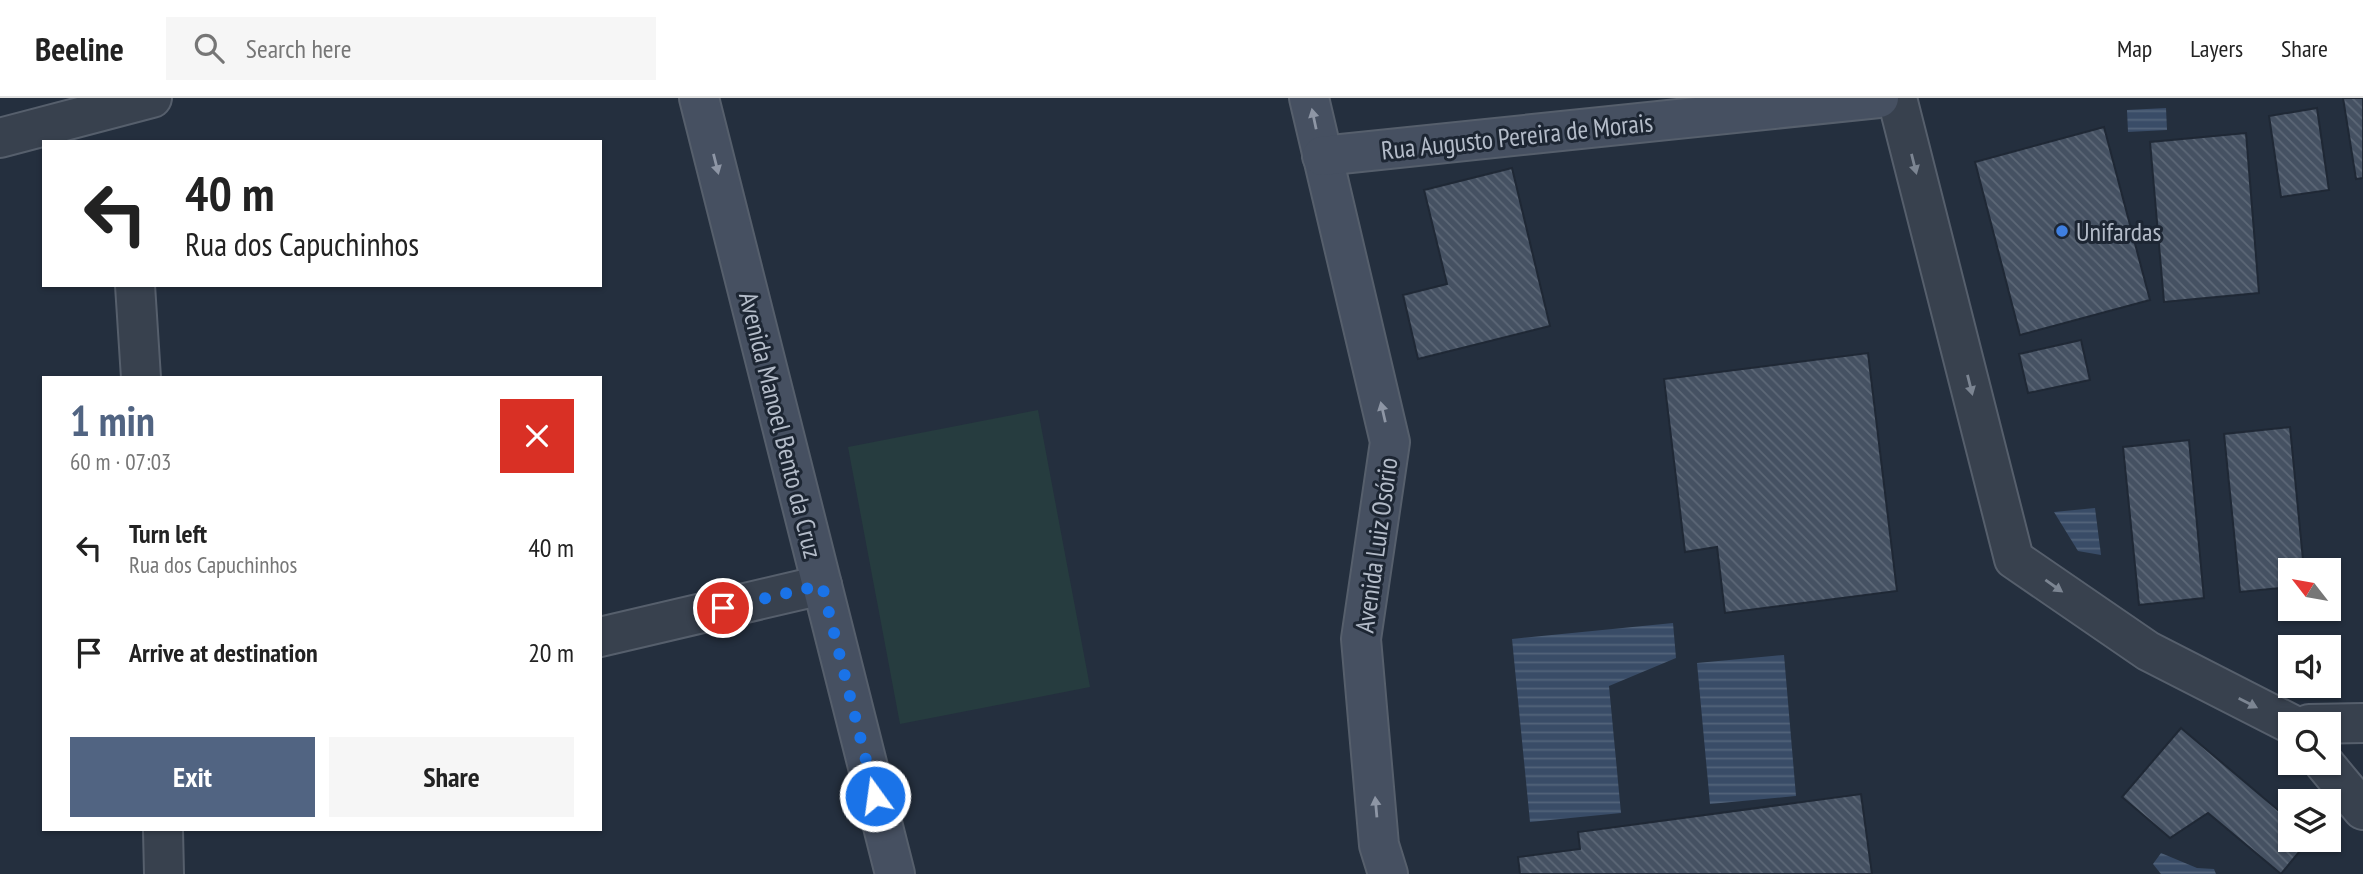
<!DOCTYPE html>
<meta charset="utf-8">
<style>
:root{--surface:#fff;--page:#f6f6f6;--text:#222;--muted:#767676;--line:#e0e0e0;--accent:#516482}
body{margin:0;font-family:"PT Sans Narrow",sans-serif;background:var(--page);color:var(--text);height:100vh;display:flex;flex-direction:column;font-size:26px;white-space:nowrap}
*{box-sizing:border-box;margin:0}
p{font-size:23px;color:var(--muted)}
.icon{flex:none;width:38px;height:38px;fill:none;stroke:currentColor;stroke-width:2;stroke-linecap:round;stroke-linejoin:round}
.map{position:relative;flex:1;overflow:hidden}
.sheet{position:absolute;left:42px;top:278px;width:560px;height:455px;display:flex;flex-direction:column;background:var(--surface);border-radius:0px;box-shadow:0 2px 5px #0004}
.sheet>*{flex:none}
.banner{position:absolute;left:42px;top:42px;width:560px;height:147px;border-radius:0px;box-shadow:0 2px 5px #0004;background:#fff;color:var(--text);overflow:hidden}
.needle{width:46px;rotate:301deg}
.fabs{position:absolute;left:2278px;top:460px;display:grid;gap:14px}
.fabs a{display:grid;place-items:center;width:63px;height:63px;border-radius:0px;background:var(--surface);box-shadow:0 2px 5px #0004;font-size:35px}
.pin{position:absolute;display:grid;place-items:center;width:60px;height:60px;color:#fff;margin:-30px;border:4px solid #fff;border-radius:50%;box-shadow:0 2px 7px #0007}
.me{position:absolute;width:77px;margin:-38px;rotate:346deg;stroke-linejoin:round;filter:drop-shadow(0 0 5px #0008)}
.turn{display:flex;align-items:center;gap:24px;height:147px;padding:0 28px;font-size:32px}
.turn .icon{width:91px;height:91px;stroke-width:2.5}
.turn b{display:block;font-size:49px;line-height:60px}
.round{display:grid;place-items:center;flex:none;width:74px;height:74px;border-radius:0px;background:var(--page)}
.summary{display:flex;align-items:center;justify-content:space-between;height:119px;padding:0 28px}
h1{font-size:42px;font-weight:700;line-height:52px;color:var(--accent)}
.button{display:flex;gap:14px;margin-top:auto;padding:14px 28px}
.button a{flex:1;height:80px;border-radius:0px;background:var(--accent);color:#fff;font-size:28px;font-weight:700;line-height:80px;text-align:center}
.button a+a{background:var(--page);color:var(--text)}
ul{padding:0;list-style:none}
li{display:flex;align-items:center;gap:21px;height:105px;padding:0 28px}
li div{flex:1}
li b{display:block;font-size:26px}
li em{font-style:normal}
header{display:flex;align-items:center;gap:42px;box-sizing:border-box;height:98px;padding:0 35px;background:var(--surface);border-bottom:2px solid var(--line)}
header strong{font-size:33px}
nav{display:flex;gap:38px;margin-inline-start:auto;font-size:24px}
.search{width:490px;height:63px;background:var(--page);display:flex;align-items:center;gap:18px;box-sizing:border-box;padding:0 24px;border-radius:0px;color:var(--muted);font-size:26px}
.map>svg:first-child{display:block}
</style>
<header>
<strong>Beeline</strong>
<div class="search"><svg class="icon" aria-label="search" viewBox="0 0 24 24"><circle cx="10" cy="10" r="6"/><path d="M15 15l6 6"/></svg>Search here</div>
<nav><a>Map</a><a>Layers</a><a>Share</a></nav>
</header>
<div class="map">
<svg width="2363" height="776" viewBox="0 0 2363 776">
<defs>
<pattern id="water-rules" width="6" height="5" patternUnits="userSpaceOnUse" patternTransform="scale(1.75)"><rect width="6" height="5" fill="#394c67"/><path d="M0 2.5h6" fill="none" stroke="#53647b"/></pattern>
<pattern id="building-back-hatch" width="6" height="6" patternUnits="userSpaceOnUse" patternTransform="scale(1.75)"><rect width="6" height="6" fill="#455162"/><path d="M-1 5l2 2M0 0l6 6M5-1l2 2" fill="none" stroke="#5d6877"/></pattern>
</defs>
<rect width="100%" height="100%" fill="#242f3e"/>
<polygon fill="#263c3f" points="1038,312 1090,589 900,626 848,349"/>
<g fill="url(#water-rules)">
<polygon points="2166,10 2167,32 2128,34 2127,12"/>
<polygon points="2095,410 2101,457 2078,453 2054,414"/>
<polygon points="1673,525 1676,560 1609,588 1621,715 1530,724 1512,541"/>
<polygon points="1784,557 1796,698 1710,706 1697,565"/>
<polygon points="2161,755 2197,770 2214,771 2216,776 2161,776 2153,766"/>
</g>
<g fill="url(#building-back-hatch)" stroke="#1f2835" stroke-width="2">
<polygon points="2343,0 2363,0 2363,80 2356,81"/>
<polygon points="2317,10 2329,92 2281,99 2269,18"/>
<polygon points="2104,29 2150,202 2020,237 1975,64"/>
<polygon points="2246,35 2259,195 2164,204 2150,44"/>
<polygon points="1512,70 1550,228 1418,261 1403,197 1447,186 1424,92"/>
<polygon points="2081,242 2090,282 2028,295 2019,256"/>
<polygon points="1868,255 1897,493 1725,515 1717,449 1685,454 1664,281"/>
<polygon points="2290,329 2304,472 2291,472 2291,489 2240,494 2224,336"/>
<polygon points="2189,342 2204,500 2139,507 2123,349"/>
<polygon points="2181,630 2291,723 2291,742 2309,742 2281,776 2208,715 2170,740 2122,699"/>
<polygon points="1861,696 1872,776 1520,776 1518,759 1580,751 1578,734"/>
</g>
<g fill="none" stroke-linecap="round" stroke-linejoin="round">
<defs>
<g id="minor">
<polyline points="1897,0 2014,461 2148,553 2291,626"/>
<polyline points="0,40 152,0"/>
<polyline points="135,187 141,280"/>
<polyline points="600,539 822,487"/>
<polyline points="2309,626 2363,625"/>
<polyline points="2324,665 2363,712"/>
<polyline points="163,732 164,776"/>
</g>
<g id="secondary">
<polyline points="699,0 895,776"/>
<polyline points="1309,0 1390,344 1361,541 1379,747 1388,776"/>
<polyline points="1322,58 1879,0"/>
</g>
</defs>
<use href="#minor" stroke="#565f6c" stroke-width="42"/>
<use href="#secondary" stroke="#565f6c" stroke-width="42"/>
<use href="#minor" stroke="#38414e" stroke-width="38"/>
<use href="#secondary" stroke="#465061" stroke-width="38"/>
</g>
<defs><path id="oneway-solid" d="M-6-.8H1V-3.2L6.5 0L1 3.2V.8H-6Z" transform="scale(1.75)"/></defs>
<g fill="#8e96a5">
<use href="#oneway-solid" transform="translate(1314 21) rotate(-102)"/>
<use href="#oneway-solid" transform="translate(716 66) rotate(76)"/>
<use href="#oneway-solid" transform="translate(1383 314) rotate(-103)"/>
<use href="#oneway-solid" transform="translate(1376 709) rotate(-95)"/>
</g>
<g fill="#7c8592">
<use href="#oneway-solid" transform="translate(1914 66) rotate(76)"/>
<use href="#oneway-solid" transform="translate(1970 287) rotate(76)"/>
<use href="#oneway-solid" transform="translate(2054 488) rotate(35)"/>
<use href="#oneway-solid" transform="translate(2248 605) rotate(27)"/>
</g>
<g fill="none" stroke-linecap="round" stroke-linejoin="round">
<polyline stroke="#1a73e8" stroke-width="12" stroke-dasharray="0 21.6" points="723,510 822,487 875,698"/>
</g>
<circle fill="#3f7fe0" stroke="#1d2633" stroke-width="2.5" cx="2062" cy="133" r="7"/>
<g text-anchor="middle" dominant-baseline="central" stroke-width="6" stroke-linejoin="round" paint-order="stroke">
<g font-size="26" fill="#b4bcc9" stroke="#1d2633">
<text transform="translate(1517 38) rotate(-6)">Rua Augusto Pereira de Morais</text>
<text transform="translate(781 327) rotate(76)">Avenida Manoel Bento da Cruz</text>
<text transform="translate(1376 447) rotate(-82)">Avenida Luiz Osório</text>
</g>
<g font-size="26" fill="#b4bcc9" stroke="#1d2633" text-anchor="start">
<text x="2076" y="133">Unifardas</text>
</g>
</g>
</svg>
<div class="fabs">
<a><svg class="needle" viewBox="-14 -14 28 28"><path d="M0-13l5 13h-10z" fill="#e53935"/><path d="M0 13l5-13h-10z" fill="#767676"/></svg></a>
<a><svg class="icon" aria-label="sound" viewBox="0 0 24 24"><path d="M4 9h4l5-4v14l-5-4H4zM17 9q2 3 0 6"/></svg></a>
<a><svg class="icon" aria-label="search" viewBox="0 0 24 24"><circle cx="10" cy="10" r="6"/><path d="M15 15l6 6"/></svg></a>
<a><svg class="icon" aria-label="layers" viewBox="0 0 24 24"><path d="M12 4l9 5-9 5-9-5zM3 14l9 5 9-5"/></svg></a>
</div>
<div class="pin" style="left:723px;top:510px;background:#d93025"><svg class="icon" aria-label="arrive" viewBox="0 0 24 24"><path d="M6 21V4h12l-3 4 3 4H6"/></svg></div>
<svg class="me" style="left:875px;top:698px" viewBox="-20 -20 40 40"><circle r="17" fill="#1a73e8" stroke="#fff" stroke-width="3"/><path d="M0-11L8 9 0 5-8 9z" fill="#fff"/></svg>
<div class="banner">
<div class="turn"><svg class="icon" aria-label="left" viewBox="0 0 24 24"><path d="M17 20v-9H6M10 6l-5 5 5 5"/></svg><div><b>40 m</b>Rua dos Capuchinhos</div></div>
</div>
<section class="sheet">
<div class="summary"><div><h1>1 min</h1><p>60 m · 07:03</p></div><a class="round" style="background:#d93025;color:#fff"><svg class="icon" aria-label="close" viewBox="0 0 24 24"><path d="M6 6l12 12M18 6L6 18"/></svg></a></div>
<ul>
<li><svg class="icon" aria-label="left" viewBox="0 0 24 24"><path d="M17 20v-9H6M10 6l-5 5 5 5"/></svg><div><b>Turn left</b><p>Rua dos Capuchinhos</p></div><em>40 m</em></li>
<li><svg class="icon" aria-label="arrive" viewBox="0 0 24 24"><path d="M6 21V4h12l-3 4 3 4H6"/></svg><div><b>Arrive at destination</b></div><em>20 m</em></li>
</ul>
<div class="button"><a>Exit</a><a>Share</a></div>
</section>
</div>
